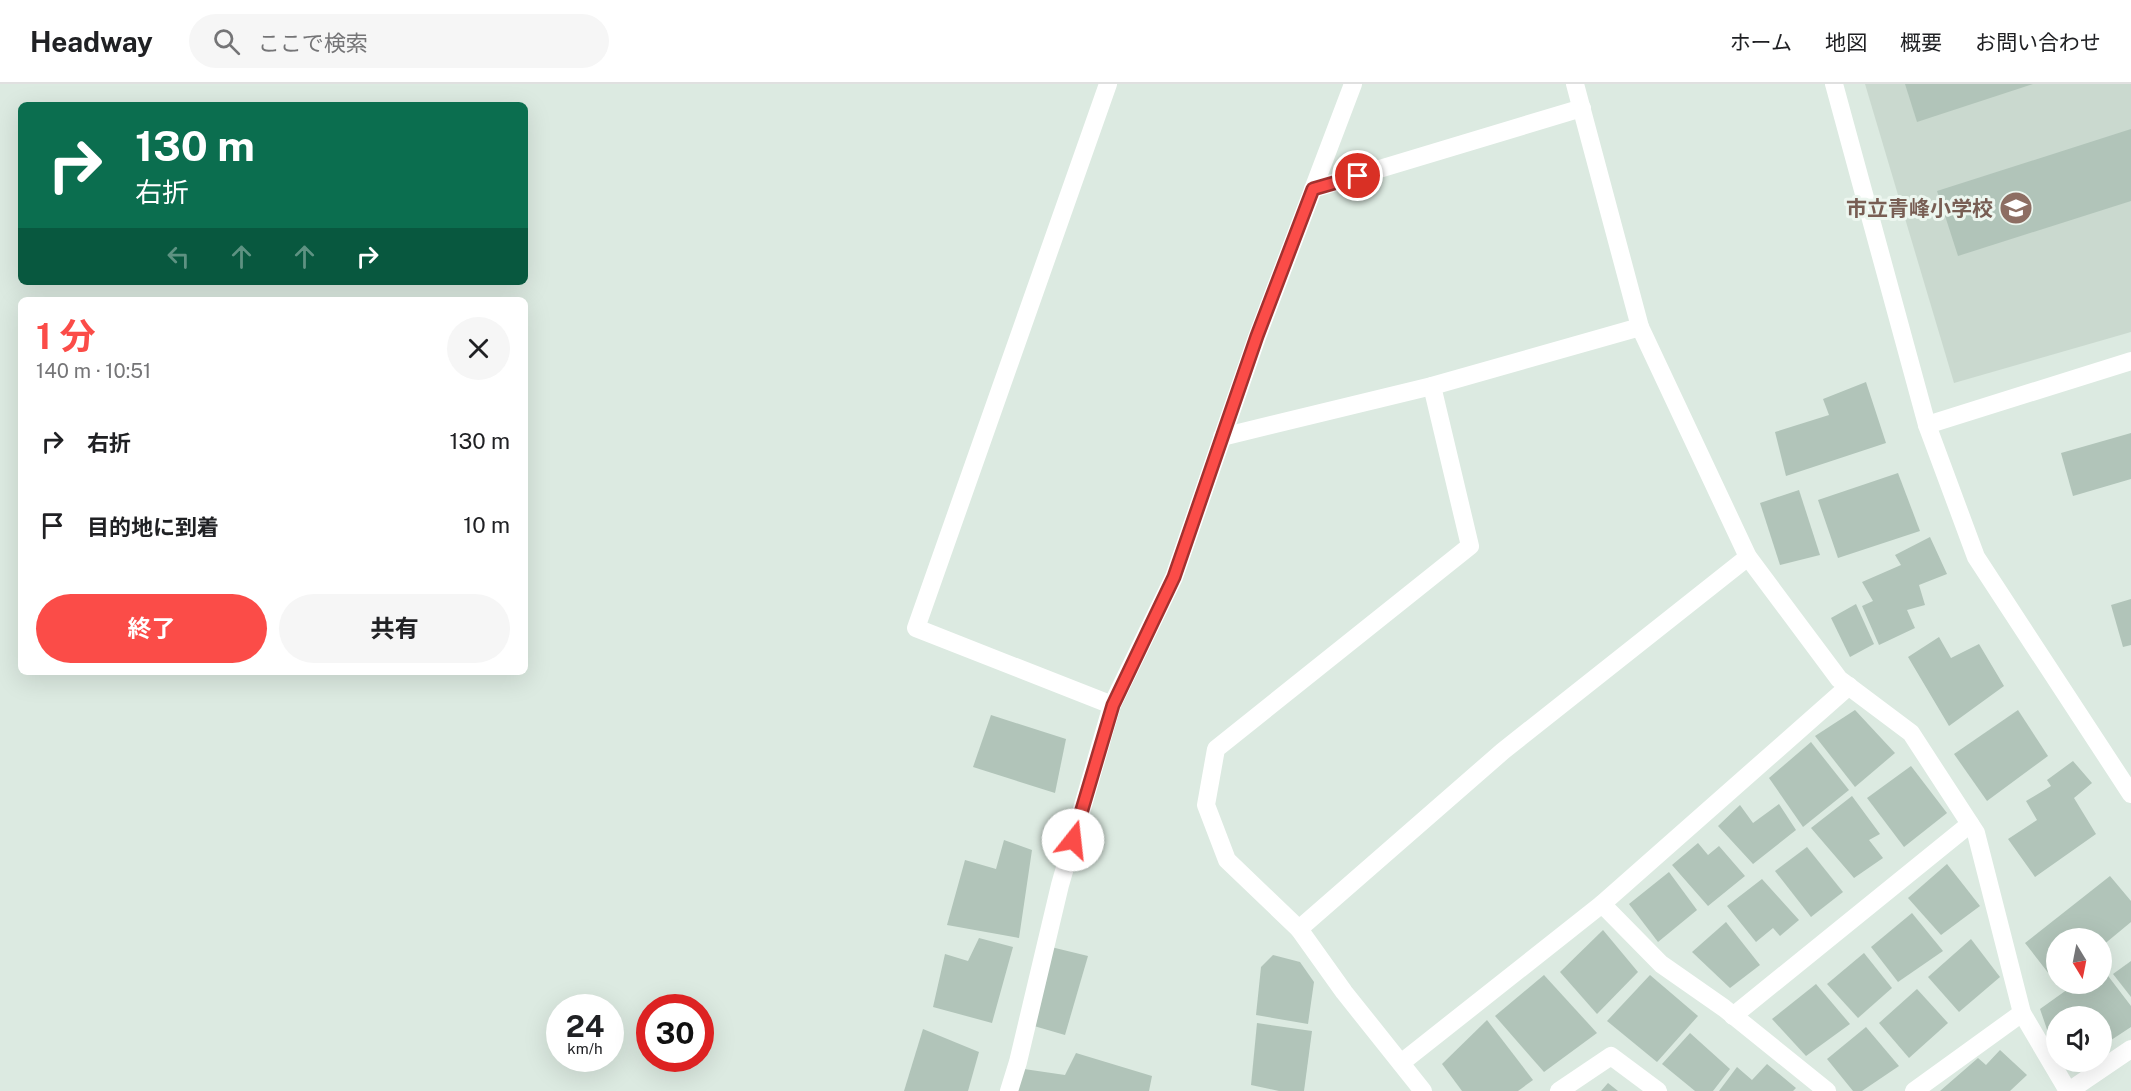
<!DOCTYPE html>
<html lang="ja">
<meta charset="utf-8">
<style>
:root{--surface:#fff;--page:#f6f6f6;--text:#202124;--muted:#757577;--line:#e0e0e0;--accent:#fb4c48}
body{margin:0;font-family:"Public Sans","Noto Sans JP",sans-serif;background:var(--page);color:var(--text);height:100vh;display:flex;flex-direction:column;font-size:22px;white-space:nowrap}
*{box-sizing:border-box;margin:0}
p{font-size:20px;color:var(--muted)}
.icon{flex:none;width:33px;height:33px;fill:none;stroke:currentColor;stroke-width:2;stroke-linecap:round;stroke-linejoin:round}
.map{position:relative;flex:1;overflow:hidden}
.side{position:absolute;left:18px;top:213px;width:510px;height:378px;display:flex;flex-direction:column;background:var(--surface);border-radius:9px;box-shadow:0 6px 24px #0002}
.side>*{flex:none}
.banner{position:absolute;left:18px;top:18px;width:510px;height:183px;border-radius:9px;box-shadow:0 6px 24px #0002;background:#0b6e4f;color:#fff;overflow:hidden}
.needle{width:39px;rotate:170deg}
.fabs{position:absolute;left:2046px;top:844px;display:grid;gap:12px}
.fabs a{display:grid;place-items:center;width:66px;height:66px;border-radius:50%;background:var(--surface);box-shadow:0 6px 24px #0002;font-size:30px}
.speed{position:absolute;left:546px;top:910px;display:flex;gap:12px;font-size:30px;font-weight:700;text-align:center}
.speed>*{display:grid;place-content:center;width:78px;height:78px;border-radius:50%;background:var(--surface);box-shadow:0 6px 24px #0002;line-height:1}
.speed small{font-size:15px;font-weight:400}
.speed .limit{border:9px solid #d22;background:#fff;color:#111}
.pin{position:absolute;display:grid;place-items:center;width:51px;height:51px;color:#fff;margin:-26px;border:3px solid #fff;border-radius:50%;box-shadow:0 2px 6px #0007}
.me{position:absolute;width:66px;margin:-33px;rotate:16deg;stroke-linejoin:round;filter:drop-shadow(0 0 4px #0008)}
.turn{display:flex;align-items:center;gap:21px;height:126px;padding:0 18px;font-size:27px}
.turn .icon{width:78px;height:78px;stroke-width:2.5}
.turn b{display:block;font-size:42px;line-height:51px}
.lanes{display:flex;align-items:center;height:57px;padding:0 18px;background:#0003;justify-content:center;gap:30px;direction:ltr}
.lanes .off{opacity:.35}
.round{display:grid;place-items:center;flex:none;width:63px;height:63px;border-radius:32px;background:var(--page)}
.head{display:flex;align-items:center;justify-content:space-between;height:102px;padding:0 18px}
h1{font-size:36px;font-weight:700;line-height:45px;color:var(--accent)}
.primary-button{display:flex;gap:12px;margin-top:auto;padding:12px 18px}
.primary-button a{flex:1;height:69px;border-radius:36px;background:var(--accent);color:#fff;font-size:24px;font-weight:700;line-height:69px;text-align:center}
.primary-button a+a{background:var(--page);color:var(--text)}
ul{padding:0;list-style:none}
li{display:flex;align-items:center;gap:18px;height:84px;padding:0 18px}
li div{flex:1}
li b{display:block;font-size:22px}
li em{font-style:normal}
header{display:flex;align-items:center;gap:36px;box-sizing:border-box;height:84px;padding:0 30px;background:var(--surface);border-bottom:2px solid var(--line)}
header strong{font-size:28px}
nav{display:flex;gap:33px;margin-inline-start:auto;font-size:21px}
.search{width:420px;height:54px;background:var(--page);display:flex;align-items:center;gap:15px;box-sizing:border-box;padding:0 21px;border-radius:33px;color:var(--muted);font-size:22px}
.map>svg:first-child{display:block}
</style>
<header>
<strong>Headway</strong>
<div class="search"><svg class="icon" aria-label="search" viewBox="0 0 24 24"><circle cx="10" cy="10" r="6"/><path d="M15 15l6 6"/></svg>ここで検索</div>
<nav><a>ホーム</a><a>地図</a><a>概要</a><a>お問い合わせ</a></nav>
</header>
<div class="map">
<svg width="2131" height="1007" viewBox="0 0 2131 1007">
<rect width="100%" height="100%" fill="#dceae1"/>
<polygon fill="#cad9cf" points="1865,0 2131,0 2131,248 1954,299"/>
<g fill="#b1c4b9">
<polygon points="1905,0 2033,0 1917,38"/>
<polygon points="2131,45 2131,117 1958,172 1937,107"/>
<polygon points="1866,298 1886,359 1786,392 1775,348 1829,331 1823,315"/>
<polygon points="2131,349 2131,395 2073,412 2061,369"/>
<polygon points="1898,389 1920,447 1838,474 1818,416"/>
<polygon points="1799,406 1820,471 1780,481 1760,419"/>
<polygon points="1930,453 1947,490 1919,501 1925,521 1907,526 1915,544 1879,561 1862,522 1873,517 1862,498 1901,481 1895,471"/>
<polygon points="2131,515 2131,561 2123,563 2111,521"/>
<polygon points="1856,520 1874,560 1850,573 1831,534"/>
<polygon points="1939,553 1951,574 1979,560 2004,602 1949,642 1908,573"/>
<polygon points="1855,626 1895,669 1855,703 1815,652"/>
<polygon points="2018,626 2048,672 1987,717 1954,670"/>
<polygon points="991,631 1066,655 1055,709 973,683"/>
<polygon points="1811,658 1849,706 1803,743 1769,694"/>
<polygon points="2073,677 2092,699 2074,714 2096,750 2035,793 2008,755 2037,736 2026,717 2051,702 2047,696"/>
<polygon points="1911,682 1947,729 1904,763 1867,714"/>
<polygon points="1852,712 1880,750 1869,756 1883,774 1854,794 1811,744"/>
<polygon points="1779,720 1796,746 1753,780 1718,742 1740,721 1753,739"/>
<polygon points="1004,756 1032,766 1019,854 947,841 965,776 996,785"/>
<polygon points="1698,759 1708,771 1719,762 1745,792 1708,822 1672,781"/>
<polygon points="1807,763 1843,808 1811,833 1775,787"/>
<polygon points="1947,780 1980,822 1941,851 1908,814"/>
<polygon points="1669,788 1697,826 1658,858 1629,820"/>
<polygon points="2110,792 2131,817 2131,838 2102,862 2102,855 2056,855 2056,899 2025,859"/>
<polygon points="1762,795 1799,836 1780,852 1773,844 1756,858 1727,822"/>
<polygon points="1912,829 1943,867 1898,898 1871,863"/>
<polygon points="1726,838 1760,881 1730,904 1692,868"/>
<polygon points="1603,846 1638,888 1597,930 1560,888"/>
<polygon points="979,854 1013,863 992,939 933,923 945,870 968,877"/>
<polygon points="1971,855 2000,893 1959,928 1928,893"/>
<polygon points="1051,863 1088,872 1065,951 1034,942"/>
<polygon points="1864,869 1892,904 1858,934 1827,900"/>
<polygon points="1273,871 1300,878 1314,898 1308,940 1256,931 1261,883"/>
<polygon points="2131,877 2131,913 2113,890"/>
<polygon points="2102,884 2131,922 2131,943 2102,962 2102,933 2056,933 2056,957 2051,957 2040,925 2075,900 2102,900"/>
<polygon points="1544,891 1597,949 1544,988 1495,932"/>
<polygon points="1650,891 1698,932 1657,978 1607,937"/>
<polygon points="1816,900 1850,940 1806,972 1772,935"/>
<polygon points="1917,905 1948,939 1909,974 1879,939"/>
<polygon points="1487,936 1533,996 1518,1007 1462,1007 1442,980"/>
<polygon points="1257,939 1312,947 1304,1007 1279,1007 1251,1001"/>
<polygon points="1866,943 1899,982 1862,1007 1853,1007 1827,975"/>
<polygon points="923,945 979,968 968,1007 904,1007"/>
<polygon points="1690,949 1730,985 1713,1007 1695,1007 1662,980"/>
<polygon points="2000,966 2027,991 2010,1007 1940,1007 1978,974 1986,981"/>
<polygon points="1076,969 1152,992 1149,1007 1017,1007 1024,985 1065,991"/>
<polygon points="1767,980 1796,1004 1793,1007 1719,1007 1737,983 1752,996"/>
<polygon points="1608,999 1618,1007 1601,1007"/>
</g>
<g fill="none" stroke-linecap="round" stroke-linejoin="round">
<g stroke="#fff" stroke-width="18">
<polyline points="1108,0 916,544 1112,621"/>
<polyline points="1575,0 1640,243 1748,473 1839,595 1911,649 1976,749 2022,929 2068,1007"/>
<polyline points="1834,0 1927,341 1976,473 2131,710"/>
<polyline points="1313,105 1582,24"/>
<polyline points="1927,341 2131,277"/>
<polyline points="1222,353 1432,302"/>
<polyline points="1602,820 1849,602"/>
<polyline points="1299,845 1227,776 1206,721 1216,665 1470,462 1432,302 1640,243"/>
<polyline points="1733,932 1970,740"/>
<polyline points="1401,979 1602,820 1661,880 1724,924 1827,1007"/>
<polyline points="1009,1007 1018,978 1060,801 1112,621 1174,493 1257,253 1353,0"/>
<polyline points="1423,1007 1344,908 1299,845 1503,667 1748,473"/>
<polyline points="1559,1007 1611,972 1658,1007"/>
<polyline points="1914,1007 2022,929"/>
<polyline points="2069,1007 2131,965"/>
</g>
</g>
<g fill="none" stroke-linecap="round" stroke-linejoin="round">
<defs>
<polyline id="route" points="1073,756 1113,621 1174,493 1257,252 1313,105 1358,92"/>
</defs>
<use href="#route" stroke="#a3312f" stroke-width="15"/>
<use href="#route" stroke="#fb4c48" stroke-width="10"/>
</g>
<defs>
<symbol id="school-disc" viewBox="-11 -11 22 22"><circle r="9.5" fill="#8d6e63" stroke="#ecf6ef"/><path d="M0-5L7-2L0 1L-7-2ZM-4 1L0 2.5L4 1V4Q0 6-4 4Z" fill="#fff"/></symbol>
</defs>
<g fill-rule="evenodd">
<use href="#school-disc" x="1997" y="105" width="38" height="38"/>
</g>
<g text-anchor="middle" dominant-baseline="central" stroke-width="6" stroke-linejoin="round" paint-order="stroke">
<g font-size="21" font-weight="bold" fill="#785e54" stroke="#ecf6ef" text-anchor="end">
<text x="1993" y="124">市立青峰小学校</text>
</g>
</g>
</svg>
<div class="fabs">
<a><svg class="needle" viewBox="-14 -14 28 28"><path d="M0-13l5 13h-10z" fill="#e53935"/><path d="M0 13l5-13h-10z" fill="#757577"/></svg></a>
<a><svg class="icon" aria-label="sound" viewBox="0 0 24 24"><path d="M4 9h4l5-4v14l-5-4H4zM17 9q2 3 0 6"/></svg></a>
</div>
<div class="speed"><div>24<small>km/h</small></div><div class="limit">30</div></div>
<div class="pin" style="left:1358px;top:92px;background:#d93025"><svg class="icon" aria-label="arrive" viewBox="0 0 24 24"><path d="M6 21V4h12l-3 4 3 4H6"/></svg></div>
<svg class="me" style="left:1073px;top:756px" viewBox="-20 -20 40 40"><circle r="19" fill="#fff"/><path d="M0-13L10 11 0 6-10 11z" fill="#fb4c48"/></svg>
<div class="banner">
<div class="turn"><svg class="icon" aria-label="right" viewBox="0 0 24 24"><path d="M7 20v-9h11M14 6l5 5-5 5"/></svg><div><b>130 m</b>右折</div></div>
<div class="lanes"><svg class="icon off" aria-label="left" viewBox="0 0 24 24"><path d="M17 20v-9H6M10 6l-5 5 5 5"/></svg><svg class="icon off" aria-label="ahead" viewBox="0 0 24 24"><path d="M12 20V5M6 11l6-6 6 6"/></svg><svg class="icon off" aria-label="ahead" viewBox="0 0 24 24"><path d="M12 20V5M6 11l6-6 6 6"/></svg><svg class="icon" aria-label="right" viewBox="0 0 24 24"><path d="M7 20v-9h11M14 6l5 5-5 5"/></svg></div>
</div>
<section class="side">
<div class="head"><div><h1>1 分</h1><p>140 m · 10:51</p></div><a class="round"><svg class="icon" aria-label="close" viewBox="0 0 24 24"><path d="M6 6l12 12M18 6L6 18"/></svg></a></div>
<ul>
<li><svg class="icon" aria-label="right" viewBox="0 0 24 24"><path d="M7 20v-9h11M14 6l5 5-5 5"/></svg><div><b>右折</b></div><em>130 m</em></li>
<li><svg class="icon" aria-label="arrive" viewBox="0 0 24 24"><path d="M6 21V4h12l-3 4 3 4H6"/></svg><div><b>目的地に到着</b></div><em>10 m</em></li>
</ul>
<div class="primary-button"><a>終了</a><a>共有</a></div>
</section>
</div>
